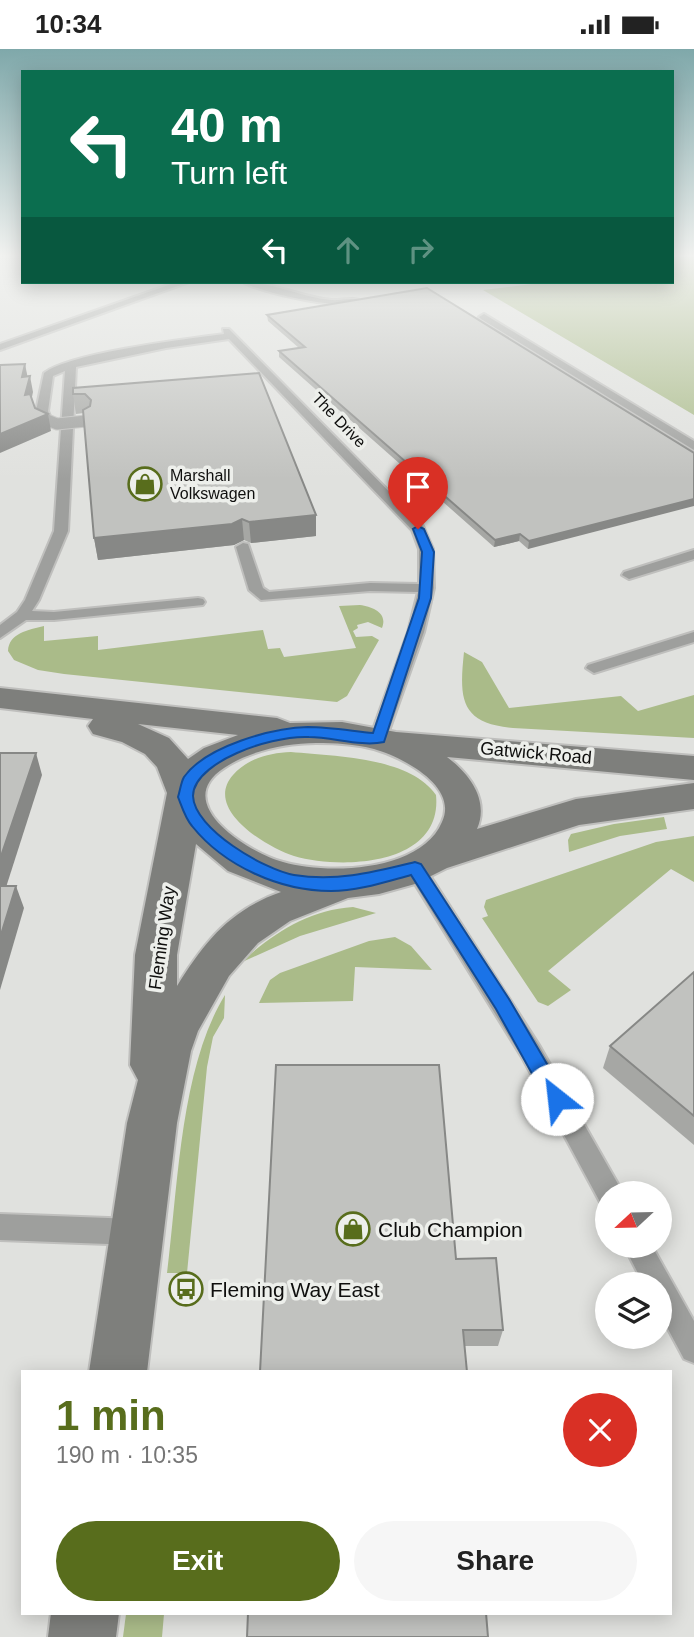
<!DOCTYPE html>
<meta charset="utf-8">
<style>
:root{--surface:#fff;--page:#f6f6f6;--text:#222;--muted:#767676;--accent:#586d1c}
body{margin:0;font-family:Helvetica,sans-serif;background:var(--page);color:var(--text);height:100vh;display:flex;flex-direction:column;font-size:26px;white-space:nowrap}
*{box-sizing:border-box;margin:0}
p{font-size:23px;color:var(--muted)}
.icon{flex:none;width:38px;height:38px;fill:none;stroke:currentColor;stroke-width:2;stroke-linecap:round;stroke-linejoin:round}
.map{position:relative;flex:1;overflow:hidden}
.sheet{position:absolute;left:21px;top:1321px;width:651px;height:245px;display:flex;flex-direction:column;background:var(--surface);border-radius:0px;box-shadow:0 4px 18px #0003}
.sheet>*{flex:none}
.top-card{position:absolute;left:21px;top:21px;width:653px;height:214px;border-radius:0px;box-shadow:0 4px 18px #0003;background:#0b6e4f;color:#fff;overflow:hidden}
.needle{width:46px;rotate:248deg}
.controls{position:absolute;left:595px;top:1132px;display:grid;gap:14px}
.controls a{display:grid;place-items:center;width:77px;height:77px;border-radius:50%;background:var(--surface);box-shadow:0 4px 18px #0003;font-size:35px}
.pin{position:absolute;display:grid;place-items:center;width:60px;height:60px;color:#fff;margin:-72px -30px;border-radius:50% 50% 50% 0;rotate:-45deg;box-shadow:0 0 7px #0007}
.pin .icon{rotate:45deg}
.me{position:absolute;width:77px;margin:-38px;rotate:331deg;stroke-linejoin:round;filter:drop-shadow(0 0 5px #0008)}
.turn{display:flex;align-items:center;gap:24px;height:147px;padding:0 35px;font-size:32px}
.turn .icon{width:91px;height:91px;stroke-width:2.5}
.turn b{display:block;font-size:49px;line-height:60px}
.lanes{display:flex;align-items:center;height:66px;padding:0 35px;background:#0003;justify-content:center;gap:35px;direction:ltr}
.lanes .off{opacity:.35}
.round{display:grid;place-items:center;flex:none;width:74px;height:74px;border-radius:37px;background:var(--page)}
.head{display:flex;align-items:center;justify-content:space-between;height:119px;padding:0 35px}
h1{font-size:42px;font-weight:800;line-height:52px;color:var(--accent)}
.action{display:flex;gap:14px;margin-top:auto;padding:14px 35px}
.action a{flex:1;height:80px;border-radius:42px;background:var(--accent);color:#fff;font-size:28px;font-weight:800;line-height:80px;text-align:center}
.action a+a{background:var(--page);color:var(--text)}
.status{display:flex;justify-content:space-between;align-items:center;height:49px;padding:0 35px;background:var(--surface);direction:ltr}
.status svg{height:19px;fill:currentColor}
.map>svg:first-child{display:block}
</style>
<div class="status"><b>10:34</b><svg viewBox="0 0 49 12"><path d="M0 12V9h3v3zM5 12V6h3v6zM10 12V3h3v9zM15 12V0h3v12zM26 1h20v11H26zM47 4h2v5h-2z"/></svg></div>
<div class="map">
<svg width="694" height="1588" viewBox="0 0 694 1588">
<rect width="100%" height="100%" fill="#e0e1de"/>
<g fill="#aabb89">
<polygon points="672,208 694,208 694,366 483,241 548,233 672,233"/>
<path d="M360,556C373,558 388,564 382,579L368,573L357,576L358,579L353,582L356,588L372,587L379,591L347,647L337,653L64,625L38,621L14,611L8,602C9,584 28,581 44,577V592L98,587V601L263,581L268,600L280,599L284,608L356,599L339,557Z"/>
<path d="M464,603L482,613L509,659L621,647L638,662L694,646V689L513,679C460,674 459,650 464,603Z"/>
<path d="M291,703C334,707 410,708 436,746C443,817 342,821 294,807C266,798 203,760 233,726C248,709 269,704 291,703Z"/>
<polygon points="664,768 667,780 620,787 569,803 568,791 571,785 614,775"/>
<polygon points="694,787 694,833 671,820 548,922 571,941 548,957 538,953 482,869 488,867 484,858 486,851 656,793"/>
<path d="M353,858L376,864L300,887L240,914C273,885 307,861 353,858Z"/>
<polygon points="395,888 411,897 432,921 355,918 353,952 259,954 270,931 280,924 369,892"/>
<path d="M225,946L224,969L213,988L207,1018L187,1224H167C178,1139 180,1019 225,946Z"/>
<polygon points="126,1565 164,1565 162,1588 123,1588"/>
</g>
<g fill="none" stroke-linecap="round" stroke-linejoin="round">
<defs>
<g id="lane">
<polygon points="177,233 189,233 0,301 0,295"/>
<path d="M243,233C273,233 301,248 331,251C342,252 354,247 364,253C347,263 258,243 243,233Z"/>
<polygon points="484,265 694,392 694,401 481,270 479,268"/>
<path d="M223,280H229L423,477L433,500L434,539L424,583L385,693L379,695L370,689L408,583L418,543L370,542L261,551L249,541L236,498L243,494L248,495L263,539L269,543L370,534L419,535V500L412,481L229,290L166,299L76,318L68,482L39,551L32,562L54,563L198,549L203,550L205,553L203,556L54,571H26L0,589V576L17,563L25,551L54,482L65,322L53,327L48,362L51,370L45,373L41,372L36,362L44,324C70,304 185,290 224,285Z"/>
<polygon points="694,501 694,510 629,530 622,526 624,523"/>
<polygon points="694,583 694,593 594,624 586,619 588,616"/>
<polygon points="415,812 422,814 539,996 618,1135 622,1144 607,1144 607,1156 600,1153 523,1010 405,819 408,814"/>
<polygon points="0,1165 135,1170 144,1174 148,1183 144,1192 135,1196 0,1191"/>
<polygon points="624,1197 652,1197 694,1272 694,1314 684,1310 660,1265 660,1236 644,1236"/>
</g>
<g id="secondary">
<path d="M0,639L277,669L290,674L342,673L396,683L694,707V731L447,708C471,726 489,752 477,780L576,750L694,734V760L579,776L447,819L415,835L379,845L348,849L290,872L258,894L229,927L198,982L191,1002L177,1074L147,1323H89L127,1074L138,1031L130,1016L135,906L167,744L157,718L145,705L122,693L93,685L88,677L93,670L0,659ZM138,675L238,686L204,699L188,710L169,689ZM316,694C335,694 355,695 374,700C402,708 459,737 442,773C421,823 327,826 283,813C247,803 170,754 224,719C249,702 286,694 316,694ZM196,795L228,822L281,843C230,861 205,892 177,937V906Z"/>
<polygon points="51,1564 119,1564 116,1588 48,1588"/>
</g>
</defs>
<use href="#lane" stroke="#bfbfbd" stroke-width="4"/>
<use href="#secondary" stroke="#bfbfbd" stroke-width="4"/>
<use href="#lane" fill="#9e9f9d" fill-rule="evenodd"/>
<use href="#secondary" fill="#7e7f7c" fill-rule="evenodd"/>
<defs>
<polyline id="lane-bridge" points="45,370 57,375 86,372"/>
</defs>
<use href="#lane-bridge" stroke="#bfbfbd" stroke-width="13" stroke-linecap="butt"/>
<use href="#lane-bridge" stroke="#9e9f9d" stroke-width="11"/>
</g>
<g fill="#a6a7a4">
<polygon points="267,266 694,404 528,500 519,492 494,498 279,308 279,302 299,299 268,272"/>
<polygon points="259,324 316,487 251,494 244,491 234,496 98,511 94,489 84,364 76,365 73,345"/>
<polygon points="694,923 694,1096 603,1019 610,997"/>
<polygon points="456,1210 503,1281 498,1297 465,1297"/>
</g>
<g fill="#878886">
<polygon points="25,315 28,330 22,328"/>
<polygon points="30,327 33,343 29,362 25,346"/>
<polygon points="48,365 51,382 0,404 0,385"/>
<polygon points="694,450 694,457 528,500 529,492"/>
<polygon points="316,466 316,487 251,494 249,473"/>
<polygon points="242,470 244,491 234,496 98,511 94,489"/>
<polygon points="520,485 519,492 494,498 495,491"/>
<polygon points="36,704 42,726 0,857 0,810"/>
<polygon points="16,837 24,859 0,941 0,889"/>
</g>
<g fill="#c1c2bf" stroke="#878886" stroke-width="2">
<polygon points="427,239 694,404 694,450 529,492 520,485 495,491 279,302 305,298 267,266"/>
<polygon points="25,315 22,328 30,327 25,346 30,345 35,359 48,365 0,385 0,316"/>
<polygon points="259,324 316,466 249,473 242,470 232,475 94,489 83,361 90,357 91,351 85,345 73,345 73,339"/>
<polygon points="0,704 36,704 0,810"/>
<polygon points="0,837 16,837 0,889"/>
<polygon points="694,923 694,1067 610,997"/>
<polygon points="276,1016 439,1016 456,1210 496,1209 503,1281 463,1281 467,1323 260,1323"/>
<polygon points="248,1564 486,1564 488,1588 247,1588"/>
</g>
<linearGradient id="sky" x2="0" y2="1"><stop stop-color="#7fa8aa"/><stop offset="0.48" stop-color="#f1f2f0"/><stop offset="1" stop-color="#f1f2f0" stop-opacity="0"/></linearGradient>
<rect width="694" height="430" fill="url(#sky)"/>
<path fill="#1a73e8" stroke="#114b97" stroke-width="2" d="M418,477L424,480L434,503L431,549L384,693C361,698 333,688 309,688C287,687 257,695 237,704C221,711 193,727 193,747C194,780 265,821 294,826C337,833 374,823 415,813L421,815L509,950L564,1044L567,1050L564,1057L557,1059L550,1057L496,960L411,826C385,833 358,842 331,842C280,842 224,817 192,777C185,769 182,758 178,748C180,742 181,733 184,728C206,697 272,679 308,678C329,678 352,682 373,684L419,549L422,503L413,480Z"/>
<defs>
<symbol id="shop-ring" viewBox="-11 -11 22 22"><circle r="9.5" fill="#edefeb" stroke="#586d1c" stroke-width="1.5"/><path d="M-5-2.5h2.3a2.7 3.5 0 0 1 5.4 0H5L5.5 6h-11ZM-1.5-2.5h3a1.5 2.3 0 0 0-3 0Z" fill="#586d1c"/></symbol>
<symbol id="bus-ring" viewBox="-11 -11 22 22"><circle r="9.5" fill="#edefeb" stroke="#586d1c" stroke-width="1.5"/><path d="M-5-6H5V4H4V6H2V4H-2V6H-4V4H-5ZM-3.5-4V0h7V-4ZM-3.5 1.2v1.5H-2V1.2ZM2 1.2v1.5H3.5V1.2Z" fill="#586d1c"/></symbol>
</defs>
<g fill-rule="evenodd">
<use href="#shop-ring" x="126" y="416" width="38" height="38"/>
<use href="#shop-ring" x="334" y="1161" width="38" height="38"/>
<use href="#bus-ring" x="167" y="1221" width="38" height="38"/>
</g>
<g text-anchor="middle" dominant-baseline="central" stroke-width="7" stroke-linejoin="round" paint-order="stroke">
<g font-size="16" fill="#0f0f0e" stroke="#edefeb">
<text transform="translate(339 371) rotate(46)">The Drive</text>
</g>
<g font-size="16" fill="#0f0f0e" stroke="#edefeb" text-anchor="start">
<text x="170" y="426">Marshall<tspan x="170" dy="18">Volkswagen</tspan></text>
</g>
<g font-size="18" fill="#0f0f0e" stroke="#edefeb">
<text transform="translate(536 704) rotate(5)">Gatwick Road</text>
<text transform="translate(162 889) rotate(-82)">Fleming Way</text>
</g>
<g font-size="21" fill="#0f0f0e" stroke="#edefeb" text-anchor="start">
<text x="378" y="1180">Club Champion</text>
<text x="210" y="1240">Fleming Way East</text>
</g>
</g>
</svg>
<div class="controls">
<a><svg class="needle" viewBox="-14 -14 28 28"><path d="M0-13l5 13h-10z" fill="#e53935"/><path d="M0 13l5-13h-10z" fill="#767676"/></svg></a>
<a><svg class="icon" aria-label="layers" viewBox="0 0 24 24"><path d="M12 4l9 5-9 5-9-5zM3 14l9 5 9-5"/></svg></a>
</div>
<div class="pin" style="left:418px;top:480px;background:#d93025"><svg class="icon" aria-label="arrive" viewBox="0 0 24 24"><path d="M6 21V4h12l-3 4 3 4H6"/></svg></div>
<svg class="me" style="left:557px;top:1050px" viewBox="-20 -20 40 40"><circle r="19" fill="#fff"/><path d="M0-13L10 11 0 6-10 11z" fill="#1a73e8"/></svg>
<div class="top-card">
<div class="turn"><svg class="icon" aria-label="left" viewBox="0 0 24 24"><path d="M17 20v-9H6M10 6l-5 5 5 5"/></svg><div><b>40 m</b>Turn left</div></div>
<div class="lanes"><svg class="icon" aria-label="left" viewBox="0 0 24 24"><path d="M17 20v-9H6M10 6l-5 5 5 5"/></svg><svg class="icon off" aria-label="ahead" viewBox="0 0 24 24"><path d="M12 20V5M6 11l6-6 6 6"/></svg><svg class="icon off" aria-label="right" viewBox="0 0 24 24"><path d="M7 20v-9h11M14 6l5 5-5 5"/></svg></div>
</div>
<section class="sheet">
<div class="head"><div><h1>1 min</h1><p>190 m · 10:35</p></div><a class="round" style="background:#d93025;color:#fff"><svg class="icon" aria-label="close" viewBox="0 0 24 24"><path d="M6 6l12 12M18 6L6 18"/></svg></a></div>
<div class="action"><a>Exit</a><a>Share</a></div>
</section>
</div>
